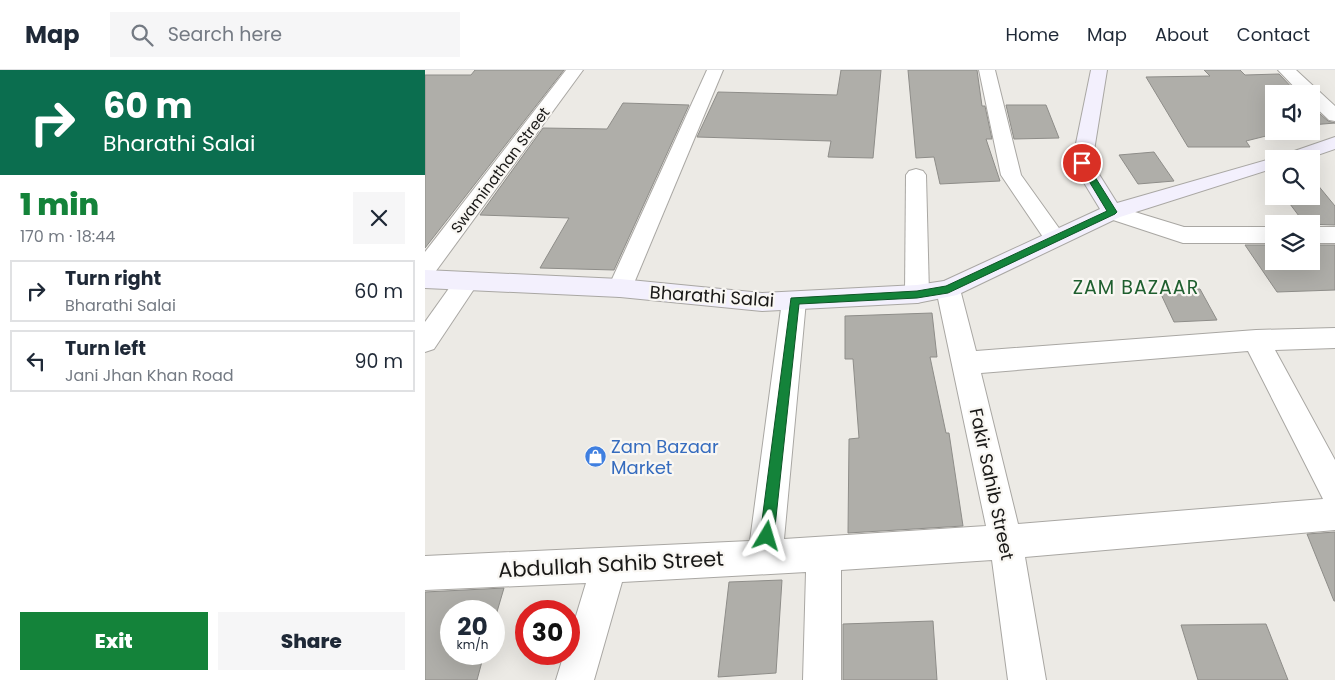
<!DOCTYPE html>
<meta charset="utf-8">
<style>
:root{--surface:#fff;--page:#f6f6f7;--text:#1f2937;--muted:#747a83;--line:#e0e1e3;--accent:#14833a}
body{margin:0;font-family:Poppins,sans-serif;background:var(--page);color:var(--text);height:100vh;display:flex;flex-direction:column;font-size:19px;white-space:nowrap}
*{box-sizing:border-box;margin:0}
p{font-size:16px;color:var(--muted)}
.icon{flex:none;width:28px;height:28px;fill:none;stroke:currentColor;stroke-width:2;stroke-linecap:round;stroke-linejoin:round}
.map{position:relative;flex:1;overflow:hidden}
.sheet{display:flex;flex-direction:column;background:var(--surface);width:425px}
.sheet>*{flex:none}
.hud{background:#0b6e4f;color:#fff;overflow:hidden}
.buttons{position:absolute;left:840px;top:15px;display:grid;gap:10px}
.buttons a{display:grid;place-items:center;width:55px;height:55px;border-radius:0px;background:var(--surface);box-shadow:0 5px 20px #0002;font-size:25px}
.speed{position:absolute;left:15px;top:530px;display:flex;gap:10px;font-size:25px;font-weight:700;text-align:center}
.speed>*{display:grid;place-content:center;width:65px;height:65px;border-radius:50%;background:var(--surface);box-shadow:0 5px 20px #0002;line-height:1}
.speed small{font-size:12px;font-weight:400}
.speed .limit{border:8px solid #d22;background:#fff;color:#111}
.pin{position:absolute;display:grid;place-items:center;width:42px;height:42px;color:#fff;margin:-21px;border:2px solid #fff;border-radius:50%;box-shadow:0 1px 5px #0007}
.me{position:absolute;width:55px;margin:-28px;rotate:7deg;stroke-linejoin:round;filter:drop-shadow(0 0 4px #0008)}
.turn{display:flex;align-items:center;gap:18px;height:105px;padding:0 20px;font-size:22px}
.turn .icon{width:65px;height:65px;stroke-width:2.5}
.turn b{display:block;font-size:35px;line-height:42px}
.round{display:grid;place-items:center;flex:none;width:52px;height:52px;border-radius:0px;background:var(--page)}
.headline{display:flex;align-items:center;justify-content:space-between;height:85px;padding:0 20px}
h1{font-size:30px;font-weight:800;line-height:38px;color:var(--accent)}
.primary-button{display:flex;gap:10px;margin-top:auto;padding:10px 20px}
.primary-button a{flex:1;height:58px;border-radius:0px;background:var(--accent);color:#fff;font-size:20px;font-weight:800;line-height:58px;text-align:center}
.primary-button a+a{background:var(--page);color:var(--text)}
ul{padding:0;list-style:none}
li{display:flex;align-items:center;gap:15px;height:62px;margin:0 10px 8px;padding:0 10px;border:2px solid var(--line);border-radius:0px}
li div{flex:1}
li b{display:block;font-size:19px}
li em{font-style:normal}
header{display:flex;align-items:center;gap:30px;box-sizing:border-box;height:70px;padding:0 25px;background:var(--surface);border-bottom:1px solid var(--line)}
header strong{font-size:24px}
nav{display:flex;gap:28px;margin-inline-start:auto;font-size:18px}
.search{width:350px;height:45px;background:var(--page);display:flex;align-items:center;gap:12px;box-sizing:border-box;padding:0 18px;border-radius:0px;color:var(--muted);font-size:19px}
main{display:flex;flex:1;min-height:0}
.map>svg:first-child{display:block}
</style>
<header>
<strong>Map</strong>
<div class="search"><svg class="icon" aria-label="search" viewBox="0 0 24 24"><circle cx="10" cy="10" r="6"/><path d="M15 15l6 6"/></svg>Search here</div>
<nav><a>Home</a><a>Map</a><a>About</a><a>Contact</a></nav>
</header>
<main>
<section class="sheet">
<div class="hud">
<div class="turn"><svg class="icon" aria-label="right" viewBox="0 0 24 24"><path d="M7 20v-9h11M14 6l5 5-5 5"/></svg><div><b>60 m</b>Bharathi Salai</div></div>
</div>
<div class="headline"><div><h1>1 min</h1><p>170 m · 18:44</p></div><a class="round"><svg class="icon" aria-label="close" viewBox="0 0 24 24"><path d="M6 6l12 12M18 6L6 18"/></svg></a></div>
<ul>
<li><svg class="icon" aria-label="right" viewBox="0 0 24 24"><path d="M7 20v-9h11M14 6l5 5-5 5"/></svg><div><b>Turn right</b><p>Bharathi Salai</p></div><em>60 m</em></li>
<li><svg class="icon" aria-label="left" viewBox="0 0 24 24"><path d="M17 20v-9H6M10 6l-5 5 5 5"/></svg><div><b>Turn left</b><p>Jani Jhan Khan Road</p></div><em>90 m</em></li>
</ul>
<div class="primary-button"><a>Exit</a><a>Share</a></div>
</section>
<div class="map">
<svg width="910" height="610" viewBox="0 0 910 610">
<rect width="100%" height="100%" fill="#eceae5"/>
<g fill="#afaea9" stroke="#8e8d89">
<polygon points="50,0 139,0 0,178 0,5 46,5"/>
<polygon points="416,0 456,0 448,88 403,87 406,71 272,67 293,22 412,25"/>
<polygon points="483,0 552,0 557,36 560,36 567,69 561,69 575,111 515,114 509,87 491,88"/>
<polygon points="779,0 815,0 820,5 854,4 873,24 849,24 849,61 861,61 821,71 825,77 763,77 721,7 785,6"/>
<polygon points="198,33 264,35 189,200 115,198 144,148 55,145 118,58 182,59"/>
<polygon points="581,35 621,35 634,68 589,69"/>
<polygon points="886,36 903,51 910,53 886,55"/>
<polygon points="729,82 749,111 713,114 694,85"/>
<polygon points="887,108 910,136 910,155 880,154 859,126 886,126"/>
<polygon points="820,175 849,175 849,191 886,191 886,175 910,175 910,220 852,222"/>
<polygon points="775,219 792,250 749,252 734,220"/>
<polygon points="507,243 512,287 505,287 521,363 524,363 538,456 423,463 424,369 434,368 428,289 420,289 420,246"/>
<polygon points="910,462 910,531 909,531 882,464"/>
<polygon points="357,510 351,603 293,607 304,512"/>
<polygon points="79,518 69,552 69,541 26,541 26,584 59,584 52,610 0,610 0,522"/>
<polygon points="508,551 512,610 418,610 418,554"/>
<polygon points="841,554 863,610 773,610 756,555"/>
</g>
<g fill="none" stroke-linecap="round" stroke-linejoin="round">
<defs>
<g id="street">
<polygon points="141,0 158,0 8,205 0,207 0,182"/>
<polygon points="282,0 298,0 207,218 204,224 195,227 186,224 183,218"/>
<polygon points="554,0 570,0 596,105 641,168 638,173 630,176 622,173 576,105"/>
<polygon points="853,0 871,0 910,36 910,51 904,50 886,33 886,24 876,24"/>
<polygon points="491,99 498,101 501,105 504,224 501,230 492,233 483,230 480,224 481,105 484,101"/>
<polygon points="687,135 759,157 849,157 849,173 758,173 679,147 676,142 679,137"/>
<rect x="886" y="157" width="24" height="16"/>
<polygon points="41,204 50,207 53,213 9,279 0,282 0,252 32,207"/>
<path d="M523,210L532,213L535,219L551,281L831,260L910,258V278L850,280L910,390V460L600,487L621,610H583L567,490L416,500V610H378L381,502L197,512L169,610H131L139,584H144V569L161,513L0,520V486L325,471L357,231L360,224L369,222L378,224L381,231L359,469L561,456L511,219L514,213ZM823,281L898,429L593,454L556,303Z"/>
</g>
<polygon id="secondary" points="666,0 682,0 667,93 692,133 852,87 910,67 910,79 881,89 849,89 849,98 695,147 532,225 492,233 337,241 195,227 0,218 0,200 195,209 337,223 492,215 519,211 675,139 647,93"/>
</defs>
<use href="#street" stroke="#a9a7a3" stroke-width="2"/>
<use href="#secondary" stroke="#a9a7a3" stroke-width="2"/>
<use href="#street" fill="#fff" fill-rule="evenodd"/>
<use href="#secondary" fill="#f3f0fd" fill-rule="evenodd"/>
</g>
<polygon fill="#14833a" stroke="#0d5526" points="654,91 660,91 692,142 690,144 523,223 492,228 374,234 349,466 347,471 342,473 337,471 335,466 366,228 492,221 521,216 682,141 653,93"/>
<defs>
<symbol id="shop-disc" viewBox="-11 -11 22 22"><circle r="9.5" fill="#3f7fe0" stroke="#f9f7f3"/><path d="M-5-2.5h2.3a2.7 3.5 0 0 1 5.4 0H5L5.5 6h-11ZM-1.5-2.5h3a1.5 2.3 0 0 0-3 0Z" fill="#fff"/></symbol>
</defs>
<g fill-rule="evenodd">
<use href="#shop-disc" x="158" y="374" width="25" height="25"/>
</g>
<g text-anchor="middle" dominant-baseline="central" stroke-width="4.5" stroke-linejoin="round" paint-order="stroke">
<g font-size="15" fill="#1a1918" stroke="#f9f7f3">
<text transform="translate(75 100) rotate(-53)">Swaminathan Street</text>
</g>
<g font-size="18" fill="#1a1918" stroke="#f9f7f3">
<text transform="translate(287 226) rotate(4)">Bharathi Salai</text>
<text transform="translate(567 414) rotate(78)">Fakir Sahib Street</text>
</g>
<g font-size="18" fill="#366cbe" stroke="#f9f7f3" text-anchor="start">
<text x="186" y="376">Zam Bazaar<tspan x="186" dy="21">Market</tspan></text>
</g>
<g font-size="19" letter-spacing="1" fill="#1f5f2f" stroke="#f9f7f3">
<text x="711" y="217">ZAM BAZAAR</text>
</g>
<g font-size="21" fill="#1a1918" stroke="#f9f7f3">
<text transform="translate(186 494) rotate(-3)">Abdullah Sahib Street</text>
</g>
</g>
</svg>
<div class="buttons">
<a><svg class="icon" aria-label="sound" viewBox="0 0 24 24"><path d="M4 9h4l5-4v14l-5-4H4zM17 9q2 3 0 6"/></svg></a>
<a><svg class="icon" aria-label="search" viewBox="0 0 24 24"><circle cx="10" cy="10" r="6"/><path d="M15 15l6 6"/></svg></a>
<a><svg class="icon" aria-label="layers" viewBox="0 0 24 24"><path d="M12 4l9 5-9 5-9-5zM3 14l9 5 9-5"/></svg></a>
</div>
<div class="speed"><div>20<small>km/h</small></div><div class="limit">30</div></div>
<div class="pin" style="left:657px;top:93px;background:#d93025"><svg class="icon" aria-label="arrive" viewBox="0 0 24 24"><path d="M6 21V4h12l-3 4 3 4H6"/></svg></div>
<svg class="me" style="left:342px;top:466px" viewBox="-20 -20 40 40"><path d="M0-17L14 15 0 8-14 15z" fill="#14833a" stroke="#fff" stroke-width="4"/></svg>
</div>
</main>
